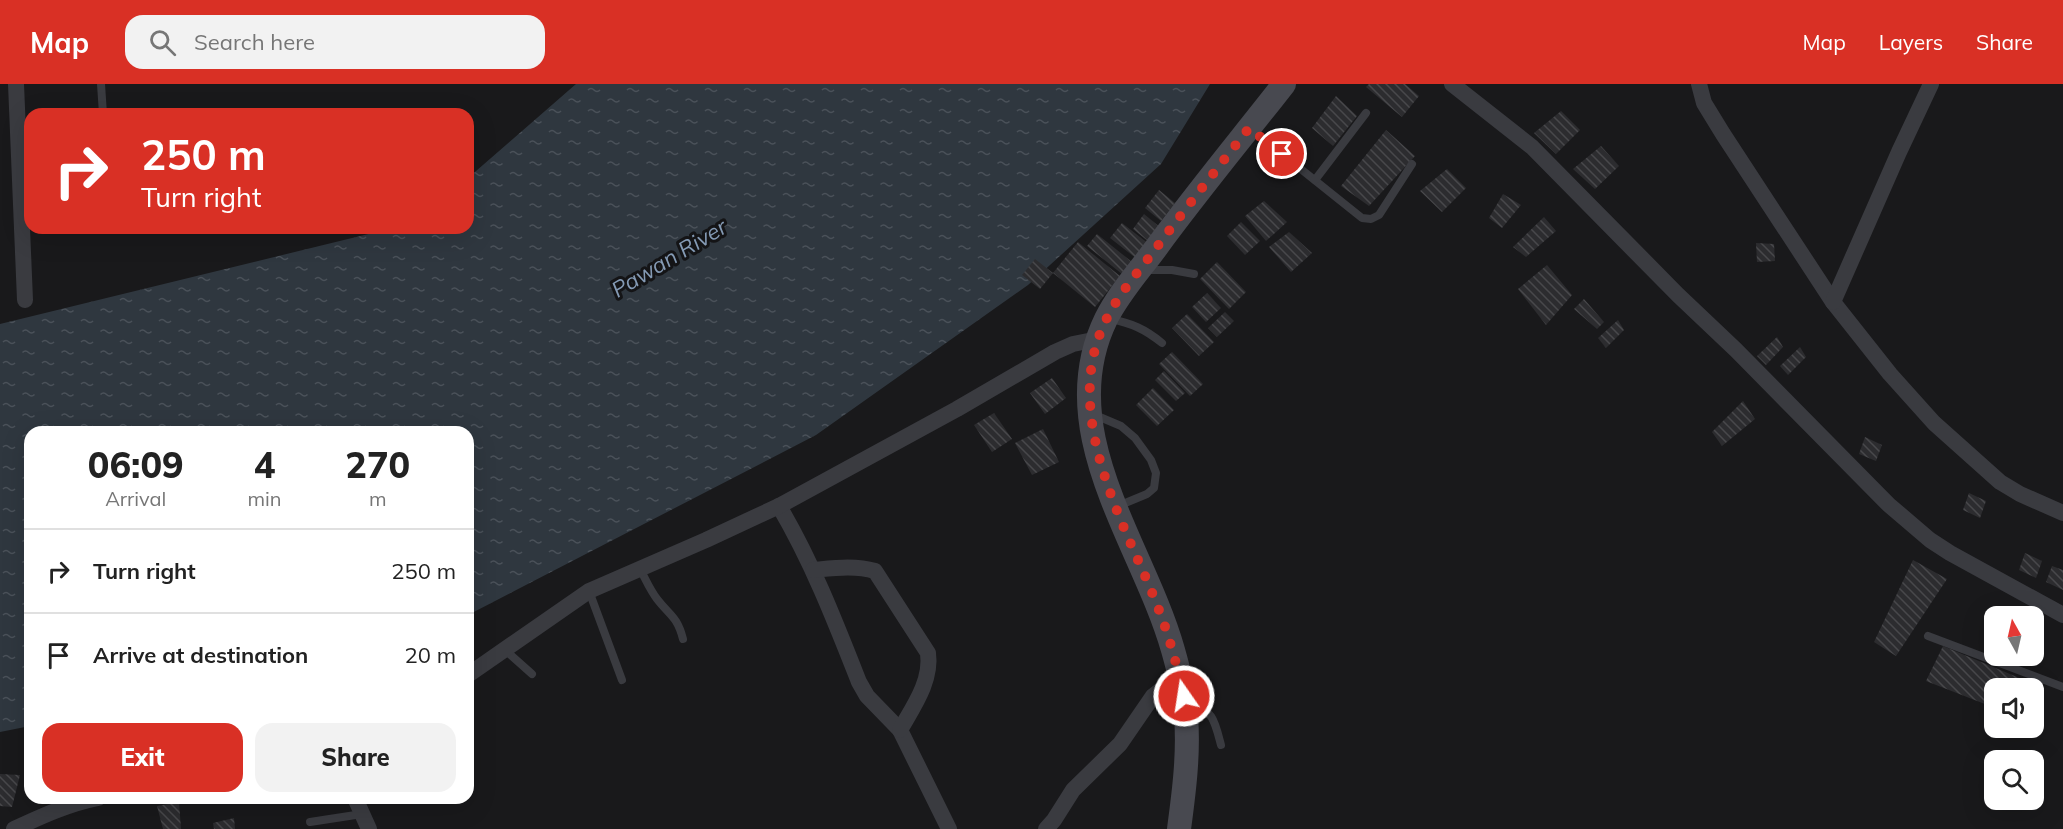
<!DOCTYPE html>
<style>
:root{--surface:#fff;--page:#f2f2f2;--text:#222;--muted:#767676;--line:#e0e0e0;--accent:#d93025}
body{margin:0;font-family:Mulish,sans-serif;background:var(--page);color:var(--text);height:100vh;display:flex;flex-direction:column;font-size:22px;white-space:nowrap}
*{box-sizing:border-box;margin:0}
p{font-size:20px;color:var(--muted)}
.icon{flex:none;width:33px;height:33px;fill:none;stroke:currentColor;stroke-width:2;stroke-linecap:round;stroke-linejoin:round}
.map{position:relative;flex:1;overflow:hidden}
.side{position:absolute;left:24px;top:342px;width:450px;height:378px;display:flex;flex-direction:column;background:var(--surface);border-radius:18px;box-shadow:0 6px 24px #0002}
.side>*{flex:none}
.guide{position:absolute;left:24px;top:24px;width:450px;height:126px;border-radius:18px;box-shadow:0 6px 24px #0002;background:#d93025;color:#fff;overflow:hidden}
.needle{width:39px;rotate:352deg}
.buttons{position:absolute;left:1984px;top:522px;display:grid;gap:12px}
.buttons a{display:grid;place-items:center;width:60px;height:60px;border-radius:12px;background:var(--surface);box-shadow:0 6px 24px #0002;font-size:30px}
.pin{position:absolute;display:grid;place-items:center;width:51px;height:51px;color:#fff;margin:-26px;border:3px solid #fff;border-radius:50%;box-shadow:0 2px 6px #0007}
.me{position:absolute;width:66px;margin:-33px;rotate:347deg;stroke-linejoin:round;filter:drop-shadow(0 0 4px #0008)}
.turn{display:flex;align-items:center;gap:21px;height:126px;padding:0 18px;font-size:27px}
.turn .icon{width:78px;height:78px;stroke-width:2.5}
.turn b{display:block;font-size:42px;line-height:51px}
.eta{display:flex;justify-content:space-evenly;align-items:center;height:102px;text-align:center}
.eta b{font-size:36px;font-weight:800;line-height:42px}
.action{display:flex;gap:12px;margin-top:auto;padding:12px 18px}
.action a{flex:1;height:69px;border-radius:18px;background:var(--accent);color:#fff;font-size:24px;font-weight:800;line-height:69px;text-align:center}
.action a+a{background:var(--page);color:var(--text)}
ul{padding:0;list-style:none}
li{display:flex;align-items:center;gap:18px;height:84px;padding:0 18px;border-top:2px solid var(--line)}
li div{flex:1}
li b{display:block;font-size:22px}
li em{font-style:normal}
header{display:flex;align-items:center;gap:36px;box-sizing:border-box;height:84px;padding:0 30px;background:var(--accent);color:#fff}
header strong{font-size:28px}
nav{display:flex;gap:33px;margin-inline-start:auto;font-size:21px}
.search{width:420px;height:54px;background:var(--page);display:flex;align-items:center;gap:15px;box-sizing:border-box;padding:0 21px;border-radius:18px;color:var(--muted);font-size:22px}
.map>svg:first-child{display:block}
</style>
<header>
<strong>Map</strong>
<div class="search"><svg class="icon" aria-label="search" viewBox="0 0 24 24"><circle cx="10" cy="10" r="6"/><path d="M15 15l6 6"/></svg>Search here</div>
<nav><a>Map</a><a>Layers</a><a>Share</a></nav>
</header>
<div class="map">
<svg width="2063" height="745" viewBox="0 0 2063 745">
<defs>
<pattern id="water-ripples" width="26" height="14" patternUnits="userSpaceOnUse" patternTransform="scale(1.5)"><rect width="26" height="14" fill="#2f373f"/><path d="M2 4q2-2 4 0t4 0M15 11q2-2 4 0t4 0" fill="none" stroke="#4a5159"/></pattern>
<pattern id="building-back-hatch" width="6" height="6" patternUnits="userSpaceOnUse" patternTransform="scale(1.5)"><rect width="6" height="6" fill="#2c2c2f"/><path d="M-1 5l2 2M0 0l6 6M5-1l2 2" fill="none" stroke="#48484b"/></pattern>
</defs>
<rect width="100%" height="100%" fill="#19191b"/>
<polygon fill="url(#water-ripples)" points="576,0 1210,0 1161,80 1028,201 816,351 468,531 468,348 30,348 30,642 0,648 0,240 393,144 468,144 468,94"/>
<g fill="url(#building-back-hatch)">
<polygon points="1369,0 1405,0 1419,12 1402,33 1366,3"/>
<polygon points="1336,12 1357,32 1333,62 1312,44"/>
<polygon points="1561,27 1580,46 1556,70 1534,49"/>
<polygon points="1386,46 1415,72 1369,122 1341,102"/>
<polygon points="1601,62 1619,82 1595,105 1573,85"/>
<polygon points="1447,85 1466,104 1442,128 1420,107"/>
<polygon points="1159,106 1175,119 1161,137 1145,124"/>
<polygon points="1503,110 1521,121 1502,144 1489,134"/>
<polygon points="1264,117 1287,138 1266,157 1245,132"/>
<polygon points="1144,130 1161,144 1149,158 1133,145"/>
<polygon points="1544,133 1556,147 1526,173 1513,163"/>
<polygon points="1241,138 1260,157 1245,171 1227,152"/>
<polygon points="1122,139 1149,160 1137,175 1110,154"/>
<polygon points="1289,148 1312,169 1291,188 1269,163"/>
<polygon points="1097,150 1132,178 1122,190 1087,162"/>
<polygon points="1078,158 1120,192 1095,223 1053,189"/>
<polygon points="1756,159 1774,160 1775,177 1757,178"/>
<polygon points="1035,175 1053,189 1040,205 1022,191"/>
<polygon points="1217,178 1246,208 1229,225 1200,195"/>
<polygon points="1547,181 1572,211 1546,241 1518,205"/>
<polygon points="1207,209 1221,224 1206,238 1192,223"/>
<polygon points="1584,215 1604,238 1597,245 1574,225"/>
<polygon points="1225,228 1234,237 1217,253 1208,244"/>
<polygon points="1187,230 1214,258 1199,272 1172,244"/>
<polygon points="1618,236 1624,246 1606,264 1598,254"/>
<polygon points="1777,253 1783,263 1766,281 1757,272"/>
<polygon points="1800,263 1806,273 1788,291 1780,282"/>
<polygon points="1172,268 1203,300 1190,312 1159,280"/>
<polygon points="1164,287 1185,309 1176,317 1155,296"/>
<polygon points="1052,294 1066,314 1045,330 1030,309"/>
<polygon points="1153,304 1174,326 1157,342 1136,321"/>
<polygon points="1743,317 1755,335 1722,362 1712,348"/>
<polygon points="994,329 1012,355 992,368 974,341"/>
<polygon points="1043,345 1059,378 1032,391 1015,359"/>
<polygon points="1865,353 1882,361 1876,377 1859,370"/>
<polygon points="1969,409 1986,417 1980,434 1963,426"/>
<polygon points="2025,469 2042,477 2036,494 2019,486"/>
<polygon points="1913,476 1947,495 1896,572 1874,558"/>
<polygon points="2052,482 2063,486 2063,506 2046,498"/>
<polygon points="1943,562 2029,598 2026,604 1995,604 1995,624 1926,597"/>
<polygon points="0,690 20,691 12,723 0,722"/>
<polygon points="179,718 181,745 163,745 157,722"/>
<polygon points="234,734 235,745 214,745 213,739"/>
</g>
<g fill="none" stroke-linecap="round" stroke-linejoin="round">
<g stroke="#3a3b40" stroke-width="8">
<polyline points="101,0 103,30"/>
<polyline points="1252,46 1362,134 1371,135 1379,131 1412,80"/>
<polyline points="1315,96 1366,29"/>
<polyline points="1146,186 1172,186 1194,190"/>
<path d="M1110,235C1131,239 1145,245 1162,259"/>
<polyline points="1095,331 1121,342 1135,354 1151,376 1156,389 1154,404 1147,410 1118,422"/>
<path d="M640,485C645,494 650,506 657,515C670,532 677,532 683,555"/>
<polyline points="589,507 622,596"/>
<polyline points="1928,552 2063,603"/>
<polyline points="505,566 532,590"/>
<path d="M1189,615C1214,630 1214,634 1221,661"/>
<polyline points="310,738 362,730"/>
</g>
<g stroke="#3a3b40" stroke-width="16">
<polyline points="16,0 25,216"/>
<polyline points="1452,0 1532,63 1678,211 1736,266 1889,421 1930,456 1950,469 2063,531"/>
<polyline points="1699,0 1704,19 1723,50 1833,218 1890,290 1934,339 2000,398 2020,410 2063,429"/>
<polyline points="1833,218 1899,68 1931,0"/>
<path d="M779,422C812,478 835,537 859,598L867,612L900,646L949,745"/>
<path d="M813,486C834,484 855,481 875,487L928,569C932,597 913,623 900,646"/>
<polyline points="468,591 589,507 706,456 779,422 957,325 1055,268 1073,260 1098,255"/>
<polyline points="355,714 369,745"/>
<path d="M14,745C42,732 68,720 98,714"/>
<polyline points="1046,745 1054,736 1073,706 1120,660 1153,612 1179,592"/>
</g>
<path stroke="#484950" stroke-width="24" d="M1179,745C1184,708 1189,669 1186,632C1185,610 1179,587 1173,566C1143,460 1051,348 1106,235C1119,209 1139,187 1156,164C1197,108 1241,55 1284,0"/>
</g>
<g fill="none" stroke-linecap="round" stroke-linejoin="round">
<path stroke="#d93025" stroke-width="10" stroke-dasharray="0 18" d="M1184,612C1178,587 1172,562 1163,537C1149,497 1129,459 1114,419C1092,360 1076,294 1107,234C1119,210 1138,188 1154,167C1185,125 1217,85 1249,44L1282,70"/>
</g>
<g text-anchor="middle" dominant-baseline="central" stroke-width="6" stroke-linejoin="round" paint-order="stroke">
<g font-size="22" font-style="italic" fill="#849ab4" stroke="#141416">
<text transform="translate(669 174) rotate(-31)">Pawan River</text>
</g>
</g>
</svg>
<div class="buttons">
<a><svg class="needle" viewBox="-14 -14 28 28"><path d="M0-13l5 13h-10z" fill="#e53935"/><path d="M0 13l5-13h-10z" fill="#767676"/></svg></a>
<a><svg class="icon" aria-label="sound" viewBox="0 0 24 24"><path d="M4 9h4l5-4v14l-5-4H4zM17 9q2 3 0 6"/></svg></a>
<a><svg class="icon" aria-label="search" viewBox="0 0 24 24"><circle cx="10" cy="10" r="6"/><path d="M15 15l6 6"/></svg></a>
</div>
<div class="pin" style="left:1282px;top:70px;background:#d93025"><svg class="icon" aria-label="arrive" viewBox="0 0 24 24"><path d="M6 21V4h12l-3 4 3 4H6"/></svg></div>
<svg class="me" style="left:1184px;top:612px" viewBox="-20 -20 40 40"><circle r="17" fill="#d93025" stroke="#fff" stroke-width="3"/><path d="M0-11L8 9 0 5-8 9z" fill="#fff"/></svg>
<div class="guide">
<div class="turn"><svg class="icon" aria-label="right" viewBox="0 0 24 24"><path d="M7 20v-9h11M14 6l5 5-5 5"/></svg><div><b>250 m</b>Turn right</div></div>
</div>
<section class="side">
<div class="eta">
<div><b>06:09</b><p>Arrival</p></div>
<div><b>4</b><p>min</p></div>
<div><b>270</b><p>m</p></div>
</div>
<ul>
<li><svg class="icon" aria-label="right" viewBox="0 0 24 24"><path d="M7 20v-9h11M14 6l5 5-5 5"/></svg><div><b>Turn right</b></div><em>250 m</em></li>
<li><svg class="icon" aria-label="arrive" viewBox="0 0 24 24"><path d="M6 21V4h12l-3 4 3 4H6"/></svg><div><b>Arrive at destination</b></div><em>20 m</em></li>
</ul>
<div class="action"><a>Exit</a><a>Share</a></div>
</section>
</div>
